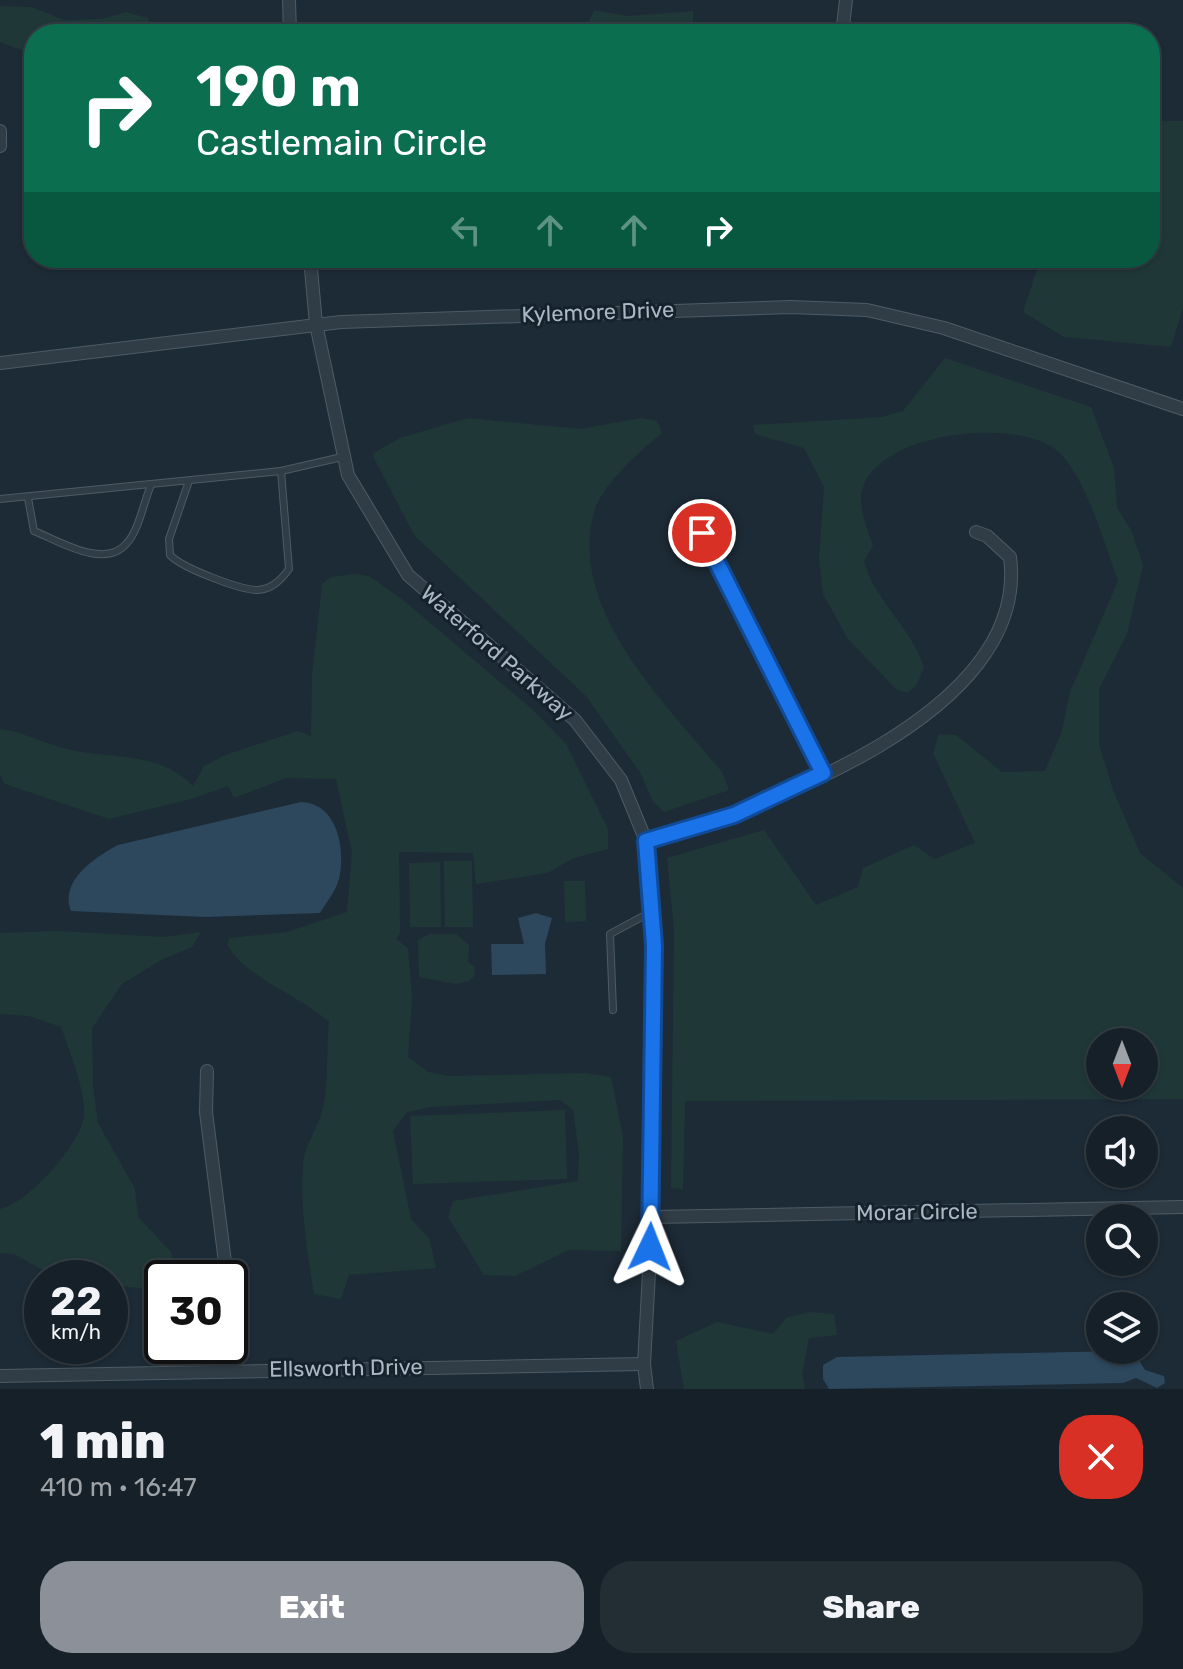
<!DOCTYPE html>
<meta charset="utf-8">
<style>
:root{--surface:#162028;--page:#232d34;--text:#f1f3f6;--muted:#9ea3a8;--line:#353e45;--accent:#8c9099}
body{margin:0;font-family:Rubik,sans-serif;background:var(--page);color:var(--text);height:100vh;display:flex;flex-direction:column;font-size:30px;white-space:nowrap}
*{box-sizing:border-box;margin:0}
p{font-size:26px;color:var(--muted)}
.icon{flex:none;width:44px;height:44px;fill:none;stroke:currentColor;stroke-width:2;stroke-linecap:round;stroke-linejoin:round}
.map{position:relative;height:1389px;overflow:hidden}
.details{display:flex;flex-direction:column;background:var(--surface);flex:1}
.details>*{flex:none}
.banner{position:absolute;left:24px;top:24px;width:1136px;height:244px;border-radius:32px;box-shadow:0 2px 6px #0004,0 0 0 2px var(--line);background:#0b6e4f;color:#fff;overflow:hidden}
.needle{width:52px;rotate:180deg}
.fabs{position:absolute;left:1086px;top:1028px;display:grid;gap:16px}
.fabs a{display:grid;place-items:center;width:72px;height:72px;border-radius:50%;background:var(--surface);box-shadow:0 2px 6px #0004,0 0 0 2px var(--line);font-size:40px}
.speed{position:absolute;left:24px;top:1260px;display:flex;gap:16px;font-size:40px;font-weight:700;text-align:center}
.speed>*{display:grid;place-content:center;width:104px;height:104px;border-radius:50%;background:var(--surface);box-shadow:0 2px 6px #0004,0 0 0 2px var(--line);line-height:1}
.speed small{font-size:20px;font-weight:400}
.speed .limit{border:4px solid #111;border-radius:12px;background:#fff;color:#111}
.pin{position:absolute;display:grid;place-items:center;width:68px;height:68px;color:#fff;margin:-34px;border:4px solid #fff;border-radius:50%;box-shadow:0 2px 8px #0007}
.me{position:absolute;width:88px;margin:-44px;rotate:2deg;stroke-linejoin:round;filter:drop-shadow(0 0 6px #0008)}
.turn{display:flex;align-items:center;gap:28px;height:168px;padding:0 40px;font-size:36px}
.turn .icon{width:104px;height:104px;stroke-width:2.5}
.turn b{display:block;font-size:56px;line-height:68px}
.lanes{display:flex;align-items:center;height:76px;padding:0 40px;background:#0003;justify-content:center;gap:40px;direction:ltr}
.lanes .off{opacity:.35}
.round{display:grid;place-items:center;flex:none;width:84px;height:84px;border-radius:32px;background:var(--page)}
.summary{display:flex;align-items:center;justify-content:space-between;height:136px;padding:0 40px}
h1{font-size:48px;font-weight:800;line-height:60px}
.cta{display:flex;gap:16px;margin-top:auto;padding:16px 40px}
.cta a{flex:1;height:92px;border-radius:32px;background:var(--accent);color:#fff;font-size:32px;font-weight:800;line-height:92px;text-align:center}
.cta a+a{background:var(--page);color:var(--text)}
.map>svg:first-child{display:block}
</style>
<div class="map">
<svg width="1183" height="1389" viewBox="0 0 1183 1389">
<rect width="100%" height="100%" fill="#1d2b36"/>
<g fill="#1f3837" fill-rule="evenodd">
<polygon points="0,6 32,7 64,20 101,19 126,12 148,18 153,34 34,34 34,55 0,42"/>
<polygon points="594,10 628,16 693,11 693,34 595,34 589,21"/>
<polygon points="1150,121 1183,121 1183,308 1171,347 1064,337 1023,312 1041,258 1150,258"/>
<path d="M945,358L1091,407L1114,468L1117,507L1132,532L1143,565L1127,634L1099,689V744L1113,790L1140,853L1183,888V1099L685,1101L683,1189L671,1188L674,931L667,858L764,830L816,905L858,887L863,868L914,845L934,859L975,843L933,753L939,734L956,735L1002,772L1045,771L1062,731L1070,692L1118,581C1105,545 1087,481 1060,453C1021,414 863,432 861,499C861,514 868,532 873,546L864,561C875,602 910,625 924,667L916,686L907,693L896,689L848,639L823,594L819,559L824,487L804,448L755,434L753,425L882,417L903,411ZM1100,1042H1144V1086H1100Z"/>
<path d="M468,418L580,429L641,418L657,421L662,433C640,451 602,484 594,512C567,609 666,704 722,772L729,790L664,812L653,802L641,774L586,696L414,535L372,454L400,438Z"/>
<path d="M354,574L369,576L403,600L532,709L566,744L608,829V849L574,858L547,873L476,884L473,853L399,852L400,933L396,939L408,948L412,998L408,1057L428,1072L449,1076L585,1073L611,1077L623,1137L621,1251L569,1250L515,1276L484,1275L448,1217L453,1201L578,1181L579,1153L573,1110L560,1100L431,1107L407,1112L393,1131L411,1219L429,1238L436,1268L349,1275L341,1299L314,1294C307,1252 300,1208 303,1165C305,1143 318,1129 323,1108C329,1080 326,1050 329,1022C297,993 250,981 227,945L229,938L287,932L347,912L352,852L336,779L286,778L234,798L228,786L191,799L109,819L5,784L0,775V729C25,732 47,745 71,750C114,759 161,752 193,786L204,766L228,754L298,731L311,736L312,675L322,584L331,577Z"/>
<polygon points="444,861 472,861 473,927 445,927"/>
<polygon points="440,862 441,927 410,927 409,863"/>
<polygon points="564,881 585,881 586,921 565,922"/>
<path d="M57,931L164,937L201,932L192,947L161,960L122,984L92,1028L93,1086L98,1123L135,1189L138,1217L171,1252L179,1278H162V1290L110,1285V1278H57L14,1254L0,1253V1209C28,1203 79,1146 84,1117C87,1095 69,1049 61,1027L29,1016L0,1014V933Z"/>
<polygon points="430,934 456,934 469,945 468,962 474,966 475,975 469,981 455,984 419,977 418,940"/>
<polygon points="565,1110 567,1179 413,1184 410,1116"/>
<polygon points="809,1312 834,1314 837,1335 809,1338 802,1374 805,1389 684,1389 676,1341 717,1322 773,1334 786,1318"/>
</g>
<g fill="#2d475d">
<path d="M301,802C335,803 345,843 340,874C338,889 327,901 320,913L205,917L71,911C59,881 95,857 118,845Z"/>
<polygon points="536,913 552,918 545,944 546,974 492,975 491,944 524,944 518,918"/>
<polygon points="1117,1351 1137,1357 1145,1370 1164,1376 1165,1383 1157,1388 1136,1378 1123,1383 829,1389 823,1379 823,1365 837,1357"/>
</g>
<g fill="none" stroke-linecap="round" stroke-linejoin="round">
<defs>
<g id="lane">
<path d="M189,481L169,539L170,555C182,568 240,590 258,590C272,589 281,580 289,569L281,471"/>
<path d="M28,498L34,531C59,541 105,570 127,543C139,530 144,501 151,485"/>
<polyline points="0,499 281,471 342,457"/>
<polyline points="613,1010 610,934 651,912"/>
</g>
<g id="street">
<polyline points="289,0 290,34"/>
<polyline points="842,34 846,0"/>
<polyline points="0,131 0,146"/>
<polyline points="310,258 316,324 348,475 408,575 575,720 621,780 646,841 654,945 652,1217 644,1364 647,1389"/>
<polyline points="0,363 341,322 791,307 867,310 944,328 1183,409"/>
<polyline points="702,533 823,773"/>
<path d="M646,841C763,808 1031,714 1010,557L987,536L976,532"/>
<polyline points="207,1071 206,1112 227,1278"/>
<polyline points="652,1217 1183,1207"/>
<polyline points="230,1323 233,1369"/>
<polyline points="0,1376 644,1364"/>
</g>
</defs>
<use href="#lane" stroke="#4e5b65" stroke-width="8"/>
<use href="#street" stroke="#4e5b65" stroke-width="14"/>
<use href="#lane" stroke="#303d47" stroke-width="6"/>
<use href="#street" stroke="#303d47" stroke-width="12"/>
</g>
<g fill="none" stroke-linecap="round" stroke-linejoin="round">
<defs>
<polyline id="route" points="650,1247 654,945 646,841 734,815 823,773 702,533"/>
</defs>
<use href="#route" stroke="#114b97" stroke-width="20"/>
<use href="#route" stroke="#1a73e8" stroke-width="14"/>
</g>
<g text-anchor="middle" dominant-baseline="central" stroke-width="6" stroke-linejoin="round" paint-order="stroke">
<g font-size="22" fill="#aab8c5" stroke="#16222b">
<text transform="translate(598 312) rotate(-2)">Kylemore Drive</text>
<text transform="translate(497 653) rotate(41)">Waterford Parkway</text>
<text transform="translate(917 1212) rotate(-1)">Morar Circle</text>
<text transform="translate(346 1368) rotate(-1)">Ellsworth Drive</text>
</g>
</g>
</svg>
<div class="fabs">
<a><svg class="needle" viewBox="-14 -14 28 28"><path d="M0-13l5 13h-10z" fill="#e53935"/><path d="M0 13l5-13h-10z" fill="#9ea3a8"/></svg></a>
<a><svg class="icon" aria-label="sound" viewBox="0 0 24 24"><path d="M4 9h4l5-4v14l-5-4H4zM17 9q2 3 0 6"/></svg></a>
<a><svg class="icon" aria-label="search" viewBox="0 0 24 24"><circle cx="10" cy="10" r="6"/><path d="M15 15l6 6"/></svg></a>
<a><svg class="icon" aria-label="layers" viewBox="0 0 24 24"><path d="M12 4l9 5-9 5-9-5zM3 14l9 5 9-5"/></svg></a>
</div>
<div class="speed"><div>22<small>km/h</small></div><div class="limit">30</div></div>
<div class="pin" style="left:702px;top:533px;background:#d93025"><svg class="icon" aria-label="arrive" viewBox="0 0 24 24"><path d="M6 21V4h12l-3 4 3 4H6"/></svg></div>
<svg class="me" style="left:650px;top:1247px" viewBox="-20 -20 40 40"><path d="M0-17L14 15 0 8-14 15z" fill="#1a73e8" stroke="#fff" stroke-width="4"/></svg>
<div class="banner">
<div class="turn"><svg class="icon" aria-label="right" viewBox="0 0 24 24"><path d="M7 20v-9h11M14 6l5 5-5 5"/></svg><div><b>190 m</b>Castlemain Circle</div></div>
<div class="lanes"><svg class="icon off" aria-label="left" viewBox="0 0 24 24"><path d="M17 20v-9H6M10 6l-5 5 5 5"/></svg><svg class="icon off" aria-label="ahead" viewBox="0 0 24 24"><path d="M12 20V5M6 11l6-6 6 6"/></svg><svg class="icon off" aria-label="ahead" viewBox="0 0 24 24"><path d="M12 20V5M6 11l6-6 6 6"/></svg><svg class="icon" aria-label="right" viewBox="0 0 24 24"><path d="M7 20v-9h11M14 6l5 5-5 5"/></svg></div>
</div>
</div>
<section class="details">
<div class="summary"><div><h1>1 min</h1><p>410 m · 16:47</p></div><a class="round" style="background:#d93025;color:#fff"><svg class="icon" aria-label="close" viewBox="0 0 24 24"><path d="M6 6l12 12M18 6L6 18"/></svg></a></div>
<div class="cta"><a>Exit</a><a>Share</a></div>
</section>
